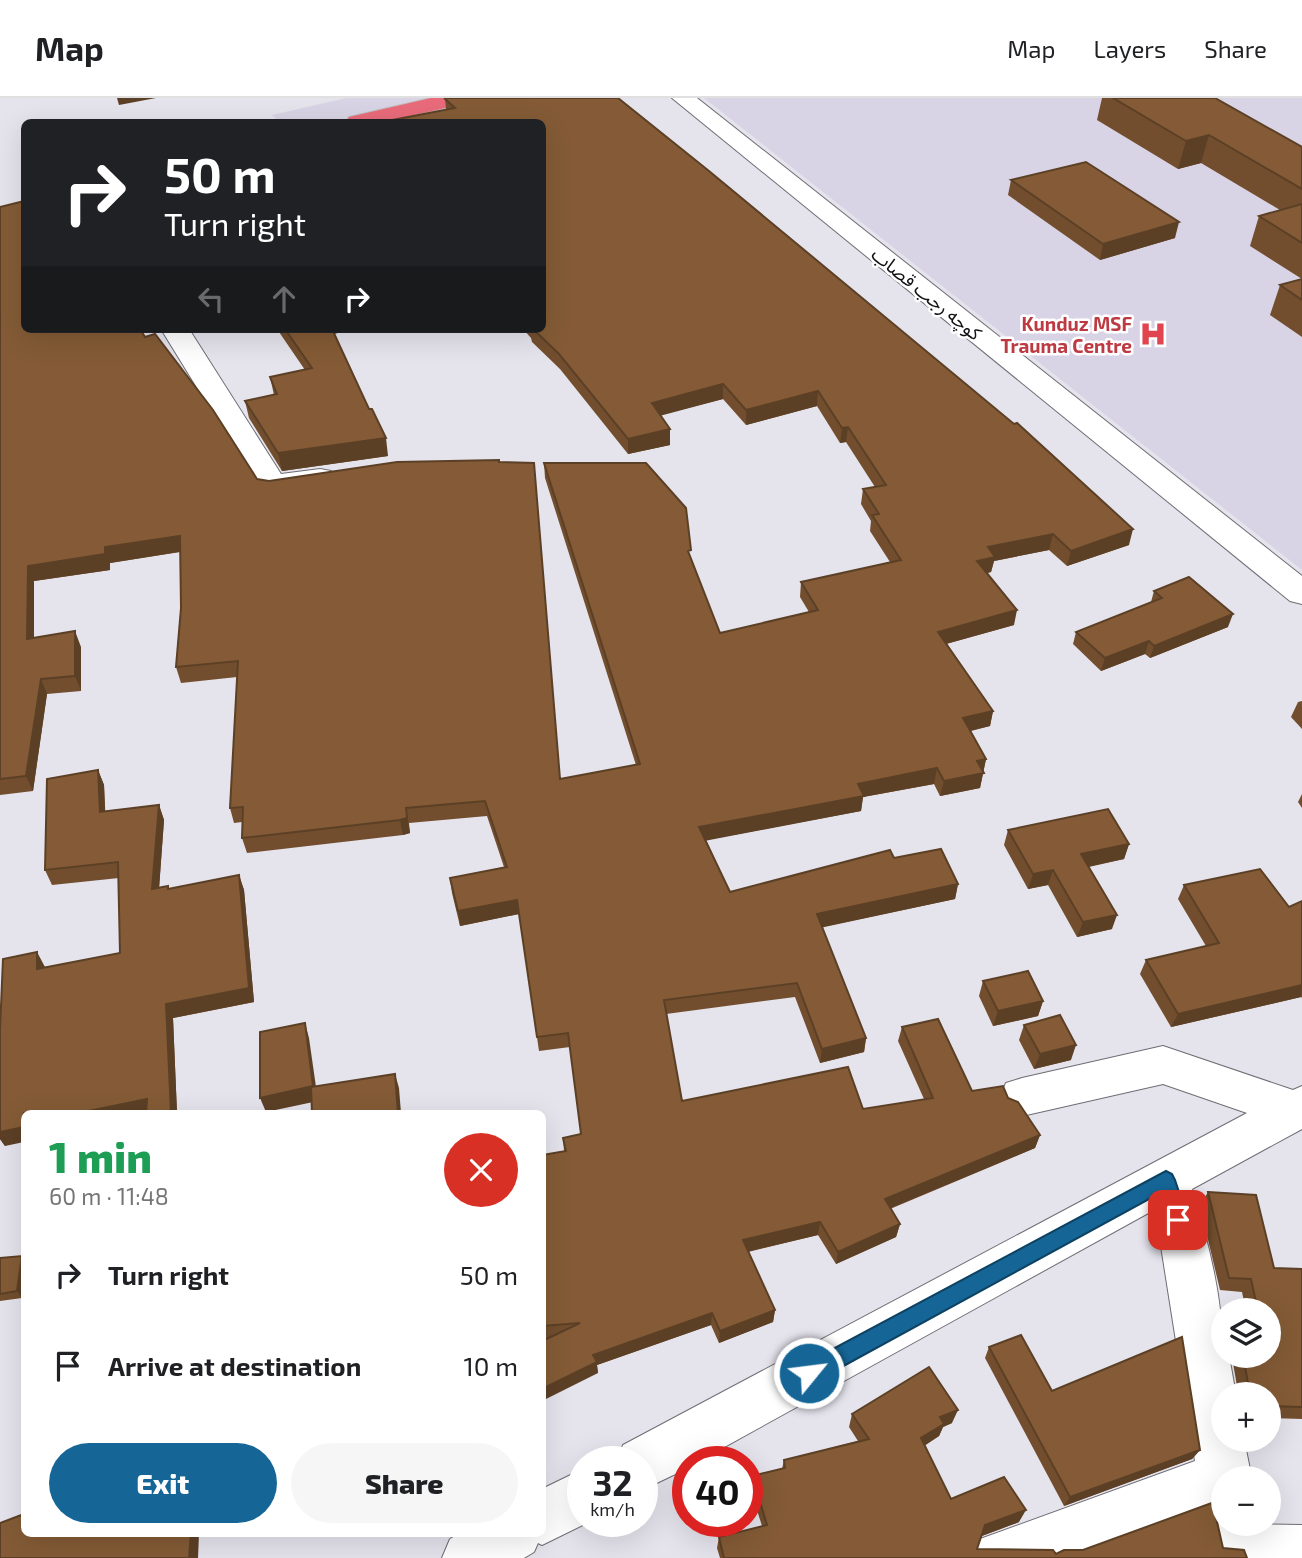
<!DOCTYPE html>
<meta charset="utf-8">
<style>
:root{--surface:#fff;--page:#f6f6f6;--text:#202124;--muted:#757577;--line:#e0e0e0;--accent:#156697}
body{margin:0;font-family:"Exo 2","Noto Sans Arabic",sans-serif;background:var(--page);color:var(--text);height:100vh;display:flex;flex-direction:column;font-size:26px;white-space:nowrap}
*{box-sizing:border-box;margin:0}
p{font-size:23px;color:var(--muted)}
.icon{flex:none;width:38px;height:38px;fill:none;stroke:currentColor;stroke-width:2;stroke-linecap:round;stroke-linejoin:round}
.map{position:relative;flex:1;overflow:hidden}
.sheet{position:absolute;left:21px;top:1012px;width:525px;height:427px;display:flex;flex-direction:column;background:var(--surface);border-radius:10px;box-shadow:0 7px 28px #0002}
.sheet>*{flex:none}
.banner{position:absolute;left:21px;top:21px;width:525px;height:214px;border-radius:10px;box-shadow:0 7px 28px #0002;background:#202124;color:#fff;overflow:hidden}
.fabs{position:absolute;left:1211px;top:1200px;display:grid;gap:14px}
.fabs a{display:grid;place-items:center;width:70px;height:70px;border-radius:50%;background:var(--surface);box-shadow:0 7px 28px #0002;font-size:35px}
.speed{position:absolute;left:567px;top:1348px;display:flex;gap:14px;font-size:35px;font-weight:700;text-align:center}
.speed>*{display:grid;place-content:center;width:91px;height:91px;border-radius:50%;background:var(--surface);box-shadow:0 7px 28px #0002;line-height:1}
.speed small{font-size:18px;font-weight:400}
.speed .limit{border:10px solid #d22;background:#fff;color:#111}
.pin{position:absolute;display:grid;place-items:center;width:60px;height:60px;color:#fff;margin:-30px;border-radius:14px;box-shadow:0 4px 10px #0006}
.me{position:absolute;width:77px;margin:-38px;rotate:61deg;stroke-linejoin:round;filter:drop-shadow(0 0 5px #0008)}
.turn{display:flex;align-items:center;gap:24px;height:147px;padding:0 28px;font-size:32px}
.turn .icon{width:91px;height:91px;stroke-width:2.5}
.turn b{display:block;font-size:49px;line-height:60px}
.lanes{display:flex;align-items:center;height:66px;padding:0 28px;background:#0003;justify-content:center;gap:35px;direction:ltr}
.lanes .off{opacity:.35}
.round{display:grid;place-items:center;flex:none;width:74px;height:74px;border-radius:37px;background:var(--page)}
.head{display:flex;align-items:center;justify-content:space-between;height:119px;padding:0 28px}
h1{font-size:42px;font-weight:800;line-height:52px;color:#1e9e55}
.action{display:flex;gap:14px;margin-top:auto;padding:14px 28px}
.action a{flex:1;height:80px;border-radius:42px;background:var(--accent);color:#fff;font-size:28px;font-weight:800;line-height:80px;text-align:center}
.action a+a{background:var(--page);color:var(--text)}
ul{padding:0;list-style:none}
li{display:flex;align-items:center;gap:21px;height:91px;padding:0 28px}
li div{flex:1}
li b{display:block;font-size:26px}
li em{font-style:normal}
header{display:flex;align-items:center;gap:42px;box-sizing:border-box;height:98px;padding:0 35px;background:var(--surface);border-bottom:2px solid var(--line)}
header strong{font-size:33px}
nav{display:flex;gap:38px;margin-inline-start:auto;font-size:24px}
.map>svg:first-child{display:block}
</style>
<header>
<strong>Map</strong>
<nav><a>Map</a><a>Layers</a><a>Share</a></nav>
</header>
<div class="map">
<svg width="1302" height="1460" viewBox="0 0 1302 1460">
<rect width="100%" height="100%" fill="#e5e3ec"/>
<g fill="#d9d4e5">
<polygon points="346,0 503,0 399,24 279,24 272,17"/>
<polygon points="704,0 1302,0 1302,472"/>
</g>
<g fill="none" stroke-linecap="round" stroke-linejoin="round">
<defs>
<g id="minor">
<polygon points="672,0 697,0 1302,478 1302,506 1290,503"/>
<polygon points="161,231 189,231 281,376 320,371 331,373 335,380 331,387 272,396 261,394"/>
<path d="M1163,948L1293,992L1302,988V1031L1192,1091C1209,1146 1223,1201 1223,1258H1229L1236,1297H1223V1342H1244L1252,1381H1223V1426L1302,1427V1460H1215L1207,1426L1214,1409L1074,1460H972L980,1441L1195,1363L1160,1142L1152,1113L699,1363H688V1370L642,1392V1363H617L623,1347L1247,1015L1163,986L1022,1018L1006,1013L1000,999L1006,985L1022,980Z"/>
<polygon points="583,1371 583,1423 591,1423 542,1447 538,1445 534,1454 524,1460 442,1460 450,1441 460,1435 542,1435 542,1391"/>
</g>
<polygon id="highway" points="431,0 470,0 467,5 384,24 346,24 349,19"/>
</defs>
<use href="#minor" stroke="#6f6d75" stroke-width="2"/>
<use href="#highway" stroke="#c1c1c2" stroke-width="2"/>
<use href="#minor" fill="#fff" fill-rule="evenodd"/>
<use href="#highway" fill="#e96b7b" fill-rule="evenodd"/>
</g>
<g fill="#724e2e">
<polygon points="1102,0 1215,0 1302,49 1302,239 1270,217 1280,187 1302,181 1250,148 1259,118 1280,112 1201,65 1178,71 1097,22"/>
<polygon points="445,1 1129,447 1067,468 1049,452 994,463 991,474 987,475 1014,527 946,546 993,613 990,628 971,633 986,661 980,690 940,698 934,686 863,699 861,713 706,742 730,794 894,760 958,786 955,801 822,829 866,940 864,954 820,965 795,899 666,916 682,1003 863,1011 924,1001 898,943 902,929 972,993 1008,1000 1040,1037 1035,1050 890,1111 900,1126 896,1139 836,1166 818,1137 748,1154 775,1212 773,1224 719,1245 711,1227 597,1267 598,1275 549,1240 542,1241 542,1057 564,1053 563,1040 581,1036 570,949 539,953 519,816 460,828 452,795 450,780 504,769 487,718 409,725 410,735 403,737 247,755 242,740 242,724 234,725 230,710 237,579 181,585 176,569 181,510 180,454 110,465 110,472 34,483 34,540 81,549 81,593 47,596 33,693 0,697 0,109 145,239 257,381 560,681 636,667 545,380 544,365 691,460 720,535 809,514 800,499 801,484 890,464 870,433 871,423 861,406 863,391 875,389 846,344 840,345 817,308 746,327 723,301 660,317 670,347 628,356 560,271 532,244 531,240 523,231 542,231 446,11"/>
<polygon points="1011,82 1175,140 1100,162 1008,97"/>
<polygon points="277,231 352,231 334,236 388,358 282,373 249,320 245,303 274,297 270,279 305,272"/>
<polygon points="1154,493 1228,529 1150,560 1145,556 1101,573 1073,546 1076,534 1151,504"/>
<polygon points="1302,603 1302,631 1291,619 1298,604"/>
<polygon points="98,672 104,687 105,713 159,707 164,722 159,789 169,791 239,777 244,792 254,904 173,920 177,1015 24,1015 5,1048 0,1041 0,931 45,870 120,855 119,780 52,787 45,772"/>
<polygon points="1302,696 1302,710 1298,704"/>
<polygon points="1008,732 1129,746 1124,761 1089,769 1112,831 1077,839 1048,787 1028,791 1004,747"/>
<polygon points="1184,787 1289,809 1302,803 1302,900 1301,899 1171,929 1140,876 1146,862 1206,848 1178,801"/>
<polygon points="983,883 1043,903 1038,918 993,928 979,898"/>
<polygon points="1024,927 1071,962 1034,971 1019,942"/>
<polygon points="1208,1094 1274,1170 1302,1171 1302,1321 1269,1320 1269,1297 1228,1297 1235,1288 1237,1288 1233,1265 1238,1258 1269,1258 1269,1213 1246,1213 1242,1194 1220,1192 1200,1108"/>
<polygon points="0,1160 24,1161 24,1183 22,1200 0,1203"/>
<polygon points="989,1249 1052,1293 1200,1352 1192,1361 1064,1408 985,1260"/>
<polygon points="852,1316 952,1325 943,1329 939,1338 924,1348 951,1401 1019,1424 982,1438 977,1451 1056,1456 1083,1452 1215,1415 1223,1450 1247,1460 720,1460 717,1450 719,1439 762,1428 750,1390 752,1378 782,1371 784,1362 858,1343 849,1329"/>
</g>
<g fill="#5c4026">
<polygon points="117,0 156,0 119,7"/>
<polygon points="1209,37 1201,65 1178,71 1186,43"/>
<polygon points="1179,124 1175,140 1100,162 1103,146"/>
<polygon points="329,231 352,231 330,237"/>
<polygon points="723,286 723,301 652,320 652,305"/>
<polygon points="818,293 817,308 746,327 746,312"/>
<polygon points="848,329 846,344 840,345 842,330"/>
<polygon points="670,331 670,347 628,356 628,341"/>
<polygon points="386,340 388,358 282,373 278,355"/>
<polygon points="1133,431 1129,447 1067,468 1071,453"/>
<polygon points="1053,436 1049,452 994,463 991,474 974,478 977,463 988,449"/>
<polygon points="180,438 185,453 110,465 110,472 34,483 34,556 27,541 28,468 105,449"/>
<polygon points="1017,512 1014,527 935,549 938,534"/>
<polygon points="1233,516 1228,529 1150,560 1154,548"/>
<polygon points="75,533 81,549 81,593 75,578"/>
<polygon points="1149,543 1145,556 1101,573 1105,560"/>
<polygon points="41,581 47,596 33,693 26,678"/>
<polygon points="993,613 990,628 960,635 963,620"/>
<polygon points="986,661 980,690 940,698 944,683 977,663"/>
<polygon points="937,670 934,686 863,699 861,713 699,744 699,729 858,686"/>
<polygon points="98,672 104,687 106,729 100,714"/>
<polygon points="159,707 164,722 158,806 152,791"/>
<polygon points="406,710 410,735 403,737 400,722"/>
<polygon points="1129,746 1124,761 1076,771 1081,756"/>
<polygon points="1053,772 1048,787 1028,791 1033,776"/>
<polygon points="239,777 244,792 254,904 173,920 177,1015 171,1015 166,906"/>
<polygon points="958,786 955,801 815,831 817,816"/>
<polygon points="517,802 519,816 460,828 458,813"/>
<polygon points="1117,817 1112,831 1077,839 1083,824"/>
<polygon points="37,854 45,869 37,871"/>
<polygon points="1302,887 1301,899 1171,929 1178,916"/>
<polygon points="1043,903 1038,918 993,928 998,913"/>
<polygon points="305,925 309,940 318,1003 266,1014 260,1000"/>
<polygon points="866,940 864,954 820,965 822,951"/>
<polygon points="1076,947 1071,962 1034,971 1040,956"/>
<polygon points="395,976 399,990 401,1015 398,1015"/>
<polygon points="147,1001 154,1015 79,1015"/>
<polygon points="24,1029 24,1044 5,1048 0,1041 0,1034"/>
<polygon points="1040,1037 1035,1050 881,1114 885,1101"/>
<polygon points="820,1124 818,1137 742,1155 743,1142"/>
<polygon points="900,1126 896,1139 836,1166 838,1154"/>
<polygon points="22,1158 24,1161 24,1183 22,1200 17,1193"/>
<polygon points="775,1212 773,1224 719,1245 720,1233"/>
<polygon points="712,1215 711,1227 597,1267 598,1275 542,1303 542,1291 593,1257"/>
<polygon points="958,1312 952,1325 943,1329 939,1338 916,1353 921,1340 940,1319"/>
<polygon points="1200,1352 1192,1361 1064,1408 1070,1399"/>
<polygon points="1026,1412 1019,1424 979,1439 985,1427"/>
<polygon points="191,1435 199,1435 198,1460 189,1460"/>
</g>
<g fill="#845b36" stroke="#5c4026" stroke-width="2">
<polygon points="448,0 618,0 709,73 1014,326 1017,325 1133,431 1071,453 1053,436 988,449 995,459 977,463 1017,512 938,534 993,613 963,620 986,661 977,663 984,675 944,683 937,670 858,686 864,698 699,729 730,794 890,752 894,760 941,751 958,786 817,816 866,940 822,951 797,885 664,902 682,1003 848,969 863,1011 933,1000 902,929 938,921 972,993 1003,988 1008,1000 1018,1004 1040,1037 885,1101 900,1126 838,1154 820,1124 743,1142 775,1212 720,1233 712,1215 593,1257 597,1264 542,1291 542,1243 580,1225 542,1228 542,1057 566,1053 563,1040 581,1036 568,935 537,939 517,802 458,813 450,780 507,769 485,703 406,710 407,720 400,722 242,740 243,709 230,710 238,563 176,569 181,510 180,438 105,449 105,456 28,468 27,541 75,533 75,578 41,581 26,678 0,681 0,109 24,103 24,231 140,231 145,239 155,236 213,312 257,381 269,383 397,364 499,362 499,364 534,365 560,681 640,666 544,365 646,365 686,410 691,452 688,453 720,535 818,512 801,484 901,462 872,417 879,416 863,391 886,387 848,329 842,330 818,293 746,312 723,286 652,305 670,331 628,341 559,256 533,231 542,231 542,24 382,24 455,10 445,1"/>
<polygon points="1113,0 1215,0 1302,49 1302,91 1209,37 1186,43"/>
<polygon points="1086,64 1179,124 1103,146 1011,82"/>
<polygon points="1302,106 1302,145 1259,118"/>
<polygon points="1302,181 1302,202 1280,187"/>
<polygon points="285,231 332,231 369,311 372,311 386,340 278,355 245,303 277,296 270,279 312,270"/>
<polygon points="1189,479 1233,516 1154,548 1149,543 1105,560 1076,534 1162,500 1154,493"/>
<polygon points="98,672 100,714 159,707 152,791 168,788 168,791 239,777 249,890 166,906 171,1015 146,1015 147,1001 79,1015 24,1015 24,1029 0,1034 0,931 3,861 37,854 37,871 120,855 118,764 45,772 47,681"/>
<polygon points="1108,711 1129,746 1081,756 1117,817 1083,824 1053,772 1033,776 1008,732"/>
<polygon points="1260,771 1289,809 1302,803 1302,887 1178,916 1146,862 1219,845 1184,787"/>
<polygon points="1028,873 1043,903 998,913 983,883"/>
<polygon points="1060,917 1076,947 1040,956 1024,927"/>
<polygon points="305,925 313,988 260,1000 260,934"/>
<polygon points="395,976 398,1015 312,1015 311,989"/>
<polygon points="1208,1094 1256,1097 1274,1170 1302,1171 1302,1309 1269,1308 1269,1297 1235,1297 1235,1288 1245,1288 1248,1285 1243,1258 1269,1258 1269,1213 1258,1213 1251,1181 1229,1180"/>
<polygon points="22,1158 17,1193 0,1196 0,1160"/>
<polygon points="1021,1237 1052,1293 1182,1239 1200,1352 1070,1399 989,1249"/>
<polygon points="929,1269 958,1312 940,1319 944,1326 921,1340 951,1401 1004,1379 1026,1412 985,1427 977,1451 1053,1452 1056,1456 1064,1452 1083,1452 1220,1402 1215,1415 1223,1450 1244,1452 1247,1460 724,1460 719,1439 767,1427 752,1378 785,1370 784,1362 869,1341 852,1316"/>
<polygon points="24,1416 24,1435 191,1435 189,1460 0,1460 0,1425"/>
</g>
<polygon fill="#156697" stroke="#0e4262" stroke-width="2" points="1166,1073 1172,1076 1175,1082 1188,1122 1185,1128 1178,1131 1171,1128 1160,1095 816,1283 809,1286 801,1283 798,1275 801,1268"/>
<defs>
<symbol id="hospital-bare" viewBox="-9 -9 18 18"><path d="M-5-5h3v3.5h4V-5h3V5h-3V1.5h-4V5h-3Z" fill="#e0444e" stroke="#fff" stroke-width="2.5" paint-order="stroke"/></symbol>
</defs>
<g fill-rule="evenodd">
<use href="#hospital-bare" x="1134" y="217" width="38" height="38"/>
</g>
<g text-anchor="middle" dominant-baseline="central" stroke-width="5" stroke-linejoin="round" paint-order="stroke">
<g font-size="19" fill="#111013" stroke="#fff">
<text transform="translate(927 195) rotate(39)">کوچه رجب قصاب</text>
</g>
<g font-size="19" font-weight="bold" fill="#be3a42" stroke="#fff" text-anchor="end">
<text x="1132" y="225">Kunduz MSF<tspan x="1132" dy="22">Trauma Centre</tspan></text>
</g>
</g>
</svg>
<div class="fabs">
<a><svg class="icon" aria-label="layers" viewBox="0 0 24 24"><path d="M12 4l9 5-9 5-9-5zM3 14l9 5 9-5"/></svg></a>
<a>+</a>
<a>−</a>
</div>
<div class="speed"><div>32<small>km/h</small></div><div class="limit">40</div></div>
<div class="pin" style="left:1178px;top:1122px;background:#d93025"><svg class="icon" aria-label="arrive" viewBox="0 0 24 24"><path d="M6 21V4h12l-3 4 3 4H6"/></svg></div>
<svg class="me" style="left:809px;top:1275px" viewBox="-20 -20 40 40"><circle r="17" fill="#156697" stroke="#fff" stroke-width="3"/><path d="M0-11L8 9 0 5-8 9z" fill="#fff"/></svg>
<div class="banner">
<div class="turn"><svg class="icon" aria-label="right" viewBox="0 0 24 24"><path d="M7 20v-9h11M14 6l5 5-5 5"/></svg><div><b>50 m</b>Turn right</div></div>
<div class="lanes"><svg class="icon off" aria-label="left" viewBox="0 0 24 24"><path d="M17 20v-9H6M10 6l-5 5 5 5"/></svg><svg class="icon off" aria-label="ahead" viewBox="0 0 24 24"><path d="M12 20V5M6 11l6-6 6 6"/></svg><svg class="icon" aria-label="right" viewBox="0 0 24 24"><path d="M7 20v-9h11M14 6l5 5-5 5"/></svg></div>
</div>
<section class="sheet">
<div class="head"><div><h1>1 min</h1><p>60 m · 11:48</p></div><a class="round" style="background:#d93025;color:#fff"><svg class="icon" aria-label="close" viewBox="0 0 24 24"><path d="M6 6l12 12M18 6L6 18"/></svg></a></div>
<ul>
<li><svg class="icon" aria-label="right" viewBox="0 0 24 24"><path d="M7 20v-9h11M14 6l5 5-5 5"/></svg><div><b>Turn right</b></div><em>50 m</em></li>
<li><svg class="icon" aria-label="arrive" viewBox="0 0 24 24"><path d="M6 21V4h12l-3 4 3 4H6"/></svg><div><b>Arrive at destination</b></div><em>10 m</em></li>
</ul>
<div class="action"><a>Exit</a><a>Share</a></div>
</section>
</div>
